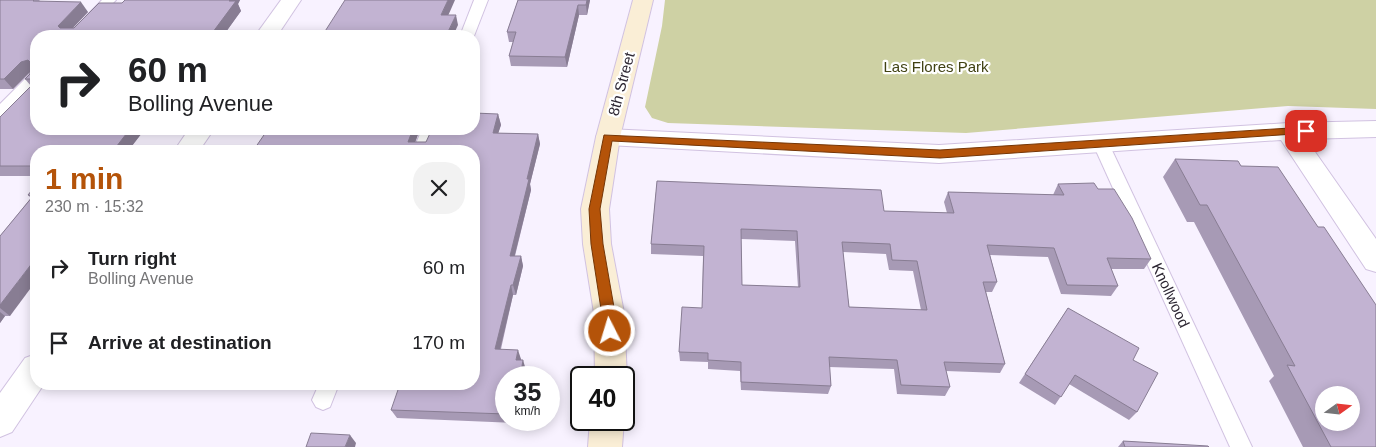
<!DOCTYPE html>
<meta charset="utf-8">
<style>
:root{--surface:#fff;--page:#f2f2f2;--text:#202124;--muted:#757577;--accent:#b45309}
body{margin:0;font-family:Arial,sans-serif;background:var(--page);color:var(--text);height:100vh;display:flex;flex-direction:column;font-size:19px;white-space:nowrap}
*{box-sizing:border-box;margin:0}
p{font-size:16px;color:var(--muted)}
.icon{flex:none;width:28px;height:28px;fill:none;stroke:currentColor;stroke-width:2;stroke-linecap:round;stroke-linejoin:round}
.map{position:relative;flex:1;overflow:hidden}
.side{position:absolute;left:30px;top:145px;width:450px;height:245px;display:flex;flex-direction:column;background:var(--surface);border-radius:20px;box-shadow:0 2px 12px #0003}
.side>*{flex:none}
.guide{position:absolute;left:30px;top:30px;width:450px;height:105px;border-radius:20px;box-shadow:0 2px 12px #0003;background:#fff;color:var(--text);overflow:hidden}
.needle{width:32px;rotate:75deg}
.buttons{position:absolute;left:1315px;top:386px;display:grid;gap:10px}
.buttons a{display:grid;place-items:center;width:45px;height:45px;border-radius:50%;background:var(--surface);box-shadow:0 2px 12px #0003;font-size:25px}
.speed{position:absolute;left:495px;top:366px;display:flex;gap:10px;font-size:25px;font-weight:700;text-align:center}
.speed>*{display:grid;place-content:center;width:65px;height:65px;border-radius:50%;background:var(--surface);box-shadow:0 2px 12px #0003;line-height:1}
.speed small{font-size:12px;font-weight:400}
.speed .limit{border:2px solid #111;border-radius:8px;background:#fff;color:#111}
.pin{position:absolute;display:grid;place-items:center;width:42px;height:42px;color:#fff;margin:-21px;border-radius:10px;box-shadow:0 2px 8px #0006}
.me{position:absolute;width:55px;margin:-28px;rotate:355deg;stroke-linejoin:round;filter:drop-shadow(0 0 4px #0008)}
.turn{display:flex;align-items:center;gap:18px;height:105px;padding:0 15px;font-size:22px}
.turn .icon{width:65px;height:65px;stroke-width:2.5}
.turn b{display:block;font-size:35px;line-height:42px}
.round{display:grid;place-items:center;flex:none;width:52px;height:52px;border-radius:20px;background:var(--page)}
.headline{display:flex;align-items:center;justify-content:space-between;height:85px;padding:0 15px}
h1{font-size:30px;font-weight:700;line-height:38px;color:var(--accent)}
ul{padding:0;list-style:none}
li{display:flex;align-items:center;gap:15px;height:75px;padding:0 15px}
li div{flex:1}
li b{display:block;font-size:19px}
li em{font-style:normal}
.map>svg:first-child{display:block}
</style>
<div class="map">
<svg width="1376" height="447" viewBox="0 0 1376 447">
<rect width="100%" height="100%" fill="#f8f2ff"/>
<polygon fill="#ced1a4" points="665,0 1376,0 1376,109 1288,106 966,133 668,123 652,118 645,107 662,26"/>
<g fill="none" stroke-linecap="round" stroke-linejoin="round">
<defs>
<g id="lane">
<polygon points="102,0 116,0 81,36 67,36"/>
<polygon points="474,0 488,0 474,36 460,36"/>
<polygon points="36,72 36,84 5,117 0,118 0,104 31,73"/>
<polygon points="422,129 438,129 429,151 413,151"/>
<polygon points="1101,139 1107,140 1109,144 1252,447 1230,447 1093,144 1095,140"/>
<polygon points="319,384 339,384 330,407 323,410 316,407 312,400"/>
</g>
<g id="street">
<polygon points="281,0 301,0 277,36 255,36"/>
<polygon points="1376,121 1376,137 1306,139 1376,239 1376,272 1366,269 1281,140 939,163 608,145 599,143 596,137 599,131 608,129 939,145 1288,123"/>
<polygon points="189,129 214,129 199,151 174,151"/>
<polygon points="36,354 36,384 44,384 12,432 0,437 0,393 25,358"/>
</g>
<g id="secondary">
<polygon points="633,0 653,0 620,137 609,209 611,244 624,313 627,378 624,385 624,378 595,378 594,313 583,244 581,209 596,137"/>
<polygon points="590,420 624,420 622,447 588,447"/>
</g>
</defs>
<use href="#lane" stroke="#d1c2e1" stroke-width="2"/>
<use href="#street" stroke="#d1c2e1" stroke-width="2"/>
<use href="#secondary" stroke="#d1c2e1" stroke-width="2"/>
<use href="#lane" fill="#fff" fill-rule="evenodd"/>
<use href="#street" fill="#fff" fill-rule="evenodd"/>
<use href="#secondary" fill="#faeed6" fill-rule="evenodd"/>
</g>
<g fill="#a79ab5" fill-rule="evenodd">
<polygon points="0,0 39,0 40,1 88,12 73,28 122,3 125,0 240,0 238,4 241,11 223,36 36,36 36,129 145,129 128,151 36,151 36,176 0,176 0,117 31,86 25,79 30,74 30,72 13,89 0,89"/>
<polygon points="518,0 590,0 587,15 579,15 567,67 511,66 509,56 513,42 509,42 507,32"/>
<polygon points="498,114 501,125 498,133 538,134 540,144 530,184 531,190 515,256 521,256 523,266 516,295 513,295 501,349 521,359 526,370 506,378 506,420 513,420 513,423 397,418 391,410 474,384 474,151 267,130 266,129 420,129 415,142 426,142"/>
<polygon points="1175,159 1376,447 1303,447 1269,381 1274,376 1194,222 1187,222 1163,177"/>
<path d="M657,181L884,211L947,213L944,202L948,192L1053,195L1058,184L1098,189L1151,259L1144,269H1111L1118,286L1111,296L1061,294L1048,257L990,255L997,282L992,292H986L1005,364L1000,373L946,371L950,387L945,396L897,394L894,369L829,367L831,386L828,394L741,390L740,371L708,369V362L680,361L679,352L702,308L703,256L651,254V244ZM741,239L795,241L798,287L742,285ZM843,252L886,254L889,270L913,271L921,310L849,307Z"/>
<polygon points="36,185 10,316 5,316 0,323 0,236 31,198 28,195"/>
<polygon points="1068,308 1133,360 1137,412 1129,420 1069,384 1055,405 1019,383"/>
<polygon points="1123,441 1209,447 1118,447"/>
</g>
<g fill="#887d93">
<polygon points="229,0 240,0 238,4 241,11 223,36 210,36"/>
<polygon points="448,0 455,0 444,25 441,15"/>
<polygon points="587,0 590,0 587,15 586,5"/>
<polygon points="81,2 88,12 65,36 58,26"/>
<polygon points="578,5 579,15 567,67 565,57"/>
<polygon points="456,15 458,25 453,36 446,36"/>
<polygon points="28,60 36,70 30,72 13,89 4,79 21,62"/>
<polygon points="498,114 501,125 495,143 493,133"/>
<polygon points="130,129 145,129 128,151 113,151"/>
<polygon points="413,129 420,129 412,151 408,142"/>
<polygon points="538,134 540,144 530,184 531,190 512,266 510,256 527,179"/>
<polygon points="521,256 523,266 516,295 513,285"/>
<polygon points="36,258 36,281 10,316 0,308 0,305"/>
<polygon points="511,285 513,295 498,358 495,349"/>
<polygon points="0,312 5,316 0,323"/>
<polygon points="518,350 521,359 519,370 516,360"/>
<polygon points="523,360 526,370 524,378 520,378"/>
<polygon points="350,435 356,443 355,447 345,447"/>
</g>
<g fill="#c2b3d2" stroke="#887d93" fill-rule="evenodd">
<polygon points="0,0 34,0 33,1 81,2 58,26 60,28 74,28 99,3 122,3 125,0 230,0 229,1 236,1 210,36 36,36 36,79 25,79 30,74 30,62 28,60 21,62 4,79 0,79"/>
<polygon points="345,0 448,0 441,15 456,15 446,36 322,36"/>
<polygon points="518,0 587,0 586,5 578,5 565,57 509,56 516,32 507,32"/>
<polygon points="36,81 36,129 130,129 113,151 36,151 36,166 0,166 0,117"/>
<polygon points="474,113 498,114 493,133 538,134 527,179 529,179 510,256 521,256 513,285 511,285 495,349 518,350 516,360 523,360 520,378 506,378 506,414 391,410 400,384 474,384 474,151 253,151 268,129 413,129 408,142 426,142 432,129 474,129"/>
<path d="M1175,159L1238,161L1241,166L1278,167L1318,227H1324L1376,305V447H1331L1287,365L1295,366L1207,205H1200ZM1324,395H1351V422H1324Z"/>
<path d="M657,181L881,190L884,211L954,213L948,192L1064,195L1058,184L1094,183L1098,189H1114L1132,218L1151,259L1107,258L1118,286L1067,285L1054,248L987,245L997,282H983L1005,364L944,362L950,387L901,385L897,360L829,357L831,386L741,382V362L708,360V353L679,352L682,307L702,308L704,246L651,244ZM741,229L797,231L800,287L742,285ZM842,242L890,244L892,260L917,261L927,310L849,307Z"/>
<polygon points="36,185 36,258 0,305 0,236 33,196 28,195"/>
<polygon points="1068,308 1139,348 1133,360 1158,373 1137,412 1075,375 1061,397 1025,374"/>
<polygon points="311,433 350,435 345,447 306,447"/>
<polygon points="1123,441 1208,446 1209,447 1125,447"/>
</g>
<polygon fill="#b45309" stroke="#753606" points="1306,127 1311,131 1309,133 940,158 612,141 600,209 603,244 615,313 616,331 614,335 610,336 605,335 591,244 589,209 604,135 940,150"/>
<g text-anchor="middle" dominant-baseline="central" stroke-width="4.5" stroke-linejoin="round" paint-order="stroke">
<g font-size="15" fill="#414213" stroke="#fff">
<text x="936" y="66">Las Flores Park</text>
</g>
<g font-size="15" fill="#2d2733" stroke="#fff">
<text transform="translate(621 84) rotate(-75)">8th Street</text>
<text transform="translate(1171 295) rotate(65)">Knollwood</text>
</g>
</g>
</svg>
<div class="buttons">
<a><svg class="needle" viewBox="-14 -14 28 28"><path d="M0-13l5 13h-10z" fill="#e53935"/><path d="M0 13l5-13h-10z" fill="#757577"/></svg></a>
</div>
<div class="speed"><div>35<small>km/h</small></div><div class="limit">40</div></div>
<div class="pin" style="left:1306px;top:131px;background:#d93025"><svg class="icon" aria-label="arrive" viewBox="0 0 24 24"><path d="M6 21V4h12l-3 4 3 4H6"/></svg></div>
<svg class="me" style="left:610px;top:331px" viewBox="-20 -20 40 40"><circle r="17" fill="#b45309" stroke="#fff" stroke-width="3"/><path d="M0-11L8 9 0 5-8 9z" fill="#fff"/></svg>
<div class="guide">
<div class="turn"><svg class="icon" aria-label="right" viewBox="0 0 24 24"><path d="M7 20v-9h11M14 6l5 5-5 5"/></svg><div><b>60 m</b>Bolling Avenue</div></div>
</div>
<section class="side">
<div class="headline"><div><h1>1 min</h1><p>230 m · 15:32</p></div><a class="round"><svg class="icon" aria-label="close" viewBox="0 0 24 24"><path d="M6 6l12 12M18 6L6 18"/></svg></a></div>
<ul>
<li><svg class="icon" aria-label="right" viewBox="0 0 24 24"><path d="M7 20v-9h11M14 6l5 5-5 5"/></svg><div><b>Turn right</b><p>Bolling Avenue</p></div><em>60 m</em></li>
<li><svg class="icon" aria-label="arrive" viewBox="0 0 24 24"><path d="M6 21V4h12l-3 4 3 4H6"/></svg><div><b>Arrive at destination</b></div><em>170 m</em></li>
</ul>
</section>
</div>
